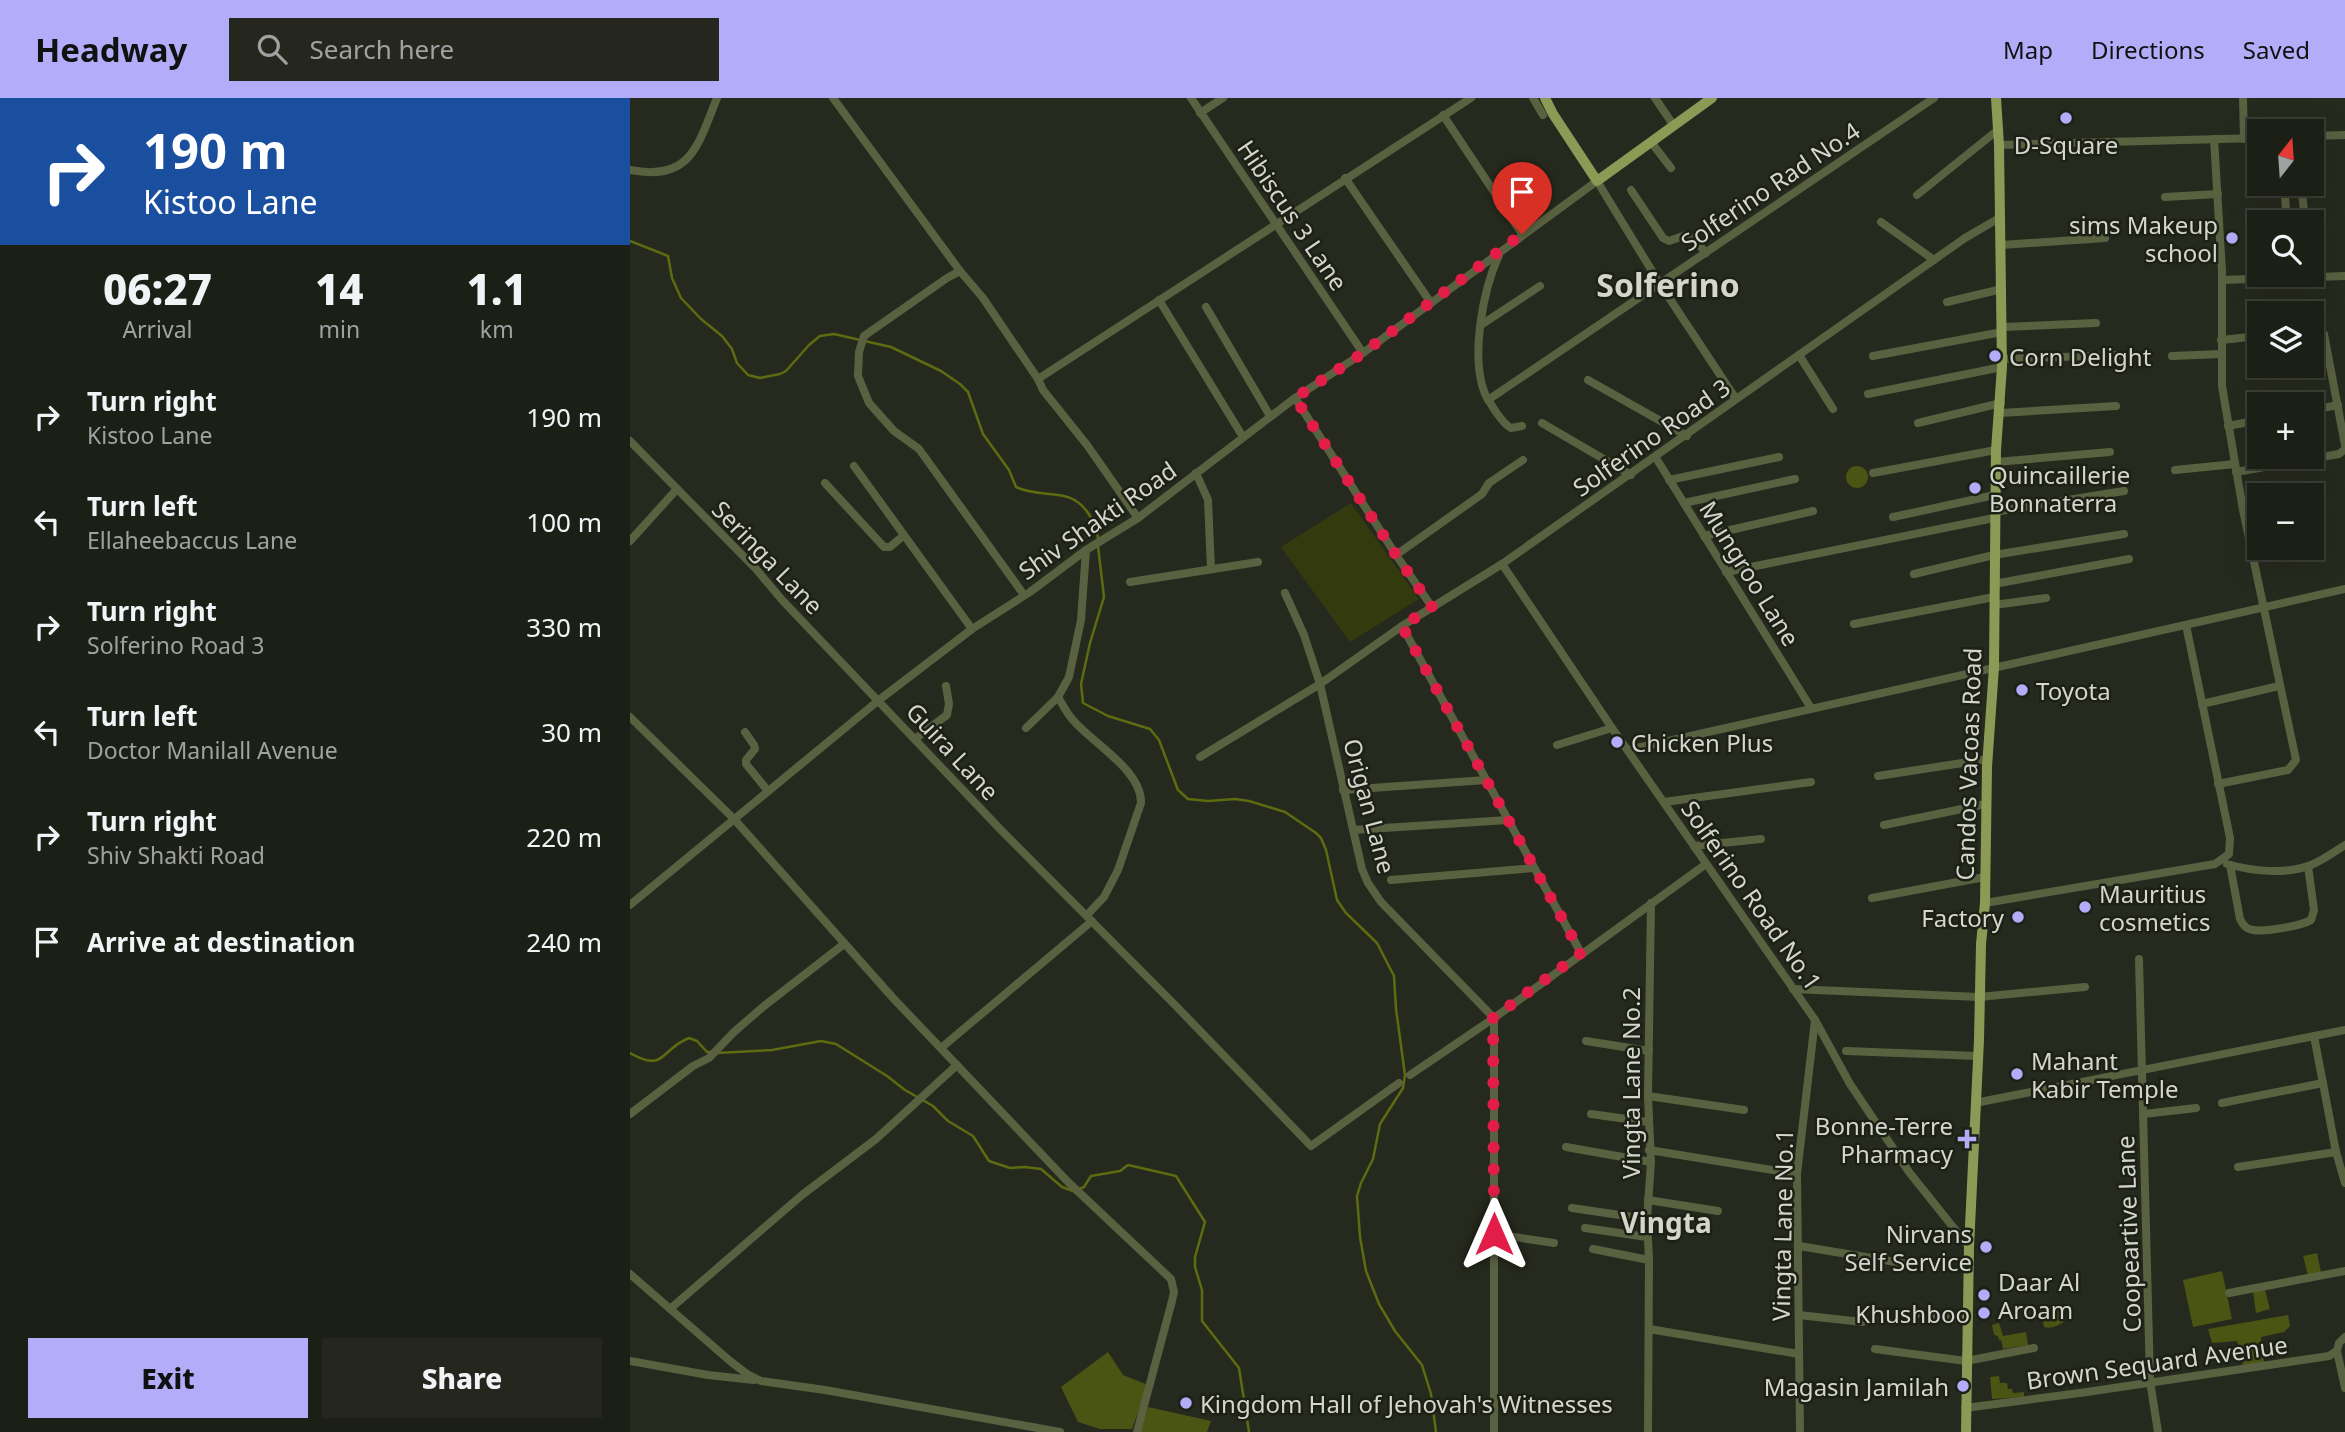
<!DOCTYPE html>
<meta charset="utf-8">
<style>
:root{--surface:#1c1f16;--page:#25271f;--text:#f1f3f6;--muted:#a0a2a1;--line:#3a3d35;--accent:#b3adf9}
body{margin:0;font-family:"Noto Sans",sans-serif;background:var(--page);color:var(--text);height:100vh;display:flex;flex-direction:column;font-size:26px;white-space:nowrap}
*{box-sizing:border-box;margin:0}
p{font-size:23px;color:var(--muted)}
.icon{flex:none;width:38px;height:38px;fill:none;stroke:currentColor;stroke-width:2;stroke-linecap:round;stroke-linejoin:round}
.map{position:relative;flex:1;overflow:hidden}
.sheet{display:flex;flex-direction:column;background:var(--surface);width:630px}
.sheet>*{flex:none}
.guide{background:#1a4fa0;color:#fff;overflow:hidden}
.needle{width:46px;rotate:17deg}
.buttons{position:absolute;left:1617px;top:21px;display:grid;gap:14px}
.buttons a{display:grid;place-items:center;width:77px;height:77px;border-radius:0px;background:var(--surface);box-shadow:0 7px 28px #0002,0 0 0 2px var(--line);font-size:35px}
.pin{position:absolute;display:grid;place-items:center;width:60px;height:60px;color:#fff;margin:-72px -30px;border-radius:50% 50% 50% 0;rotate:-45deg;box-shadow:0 0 7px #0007}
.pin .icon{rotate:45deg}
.me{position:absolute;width:77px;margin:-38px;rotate:0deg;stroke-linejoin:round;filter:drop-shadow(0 0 5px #0008)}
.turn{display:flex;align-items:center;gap:24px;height:147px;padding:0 28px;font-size:32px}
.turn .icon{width:91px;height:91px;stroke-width:2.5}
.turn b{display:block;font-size:49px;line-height:60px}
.eta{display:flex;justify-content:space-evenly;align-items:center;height:119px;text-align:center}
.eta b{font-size:42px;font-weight:800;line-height:49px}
.primary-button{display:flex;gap:14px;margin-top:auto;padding:14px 28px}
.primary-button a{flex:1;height:80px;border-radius:0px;background:var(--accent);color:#111;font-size:28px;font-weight:800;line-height:80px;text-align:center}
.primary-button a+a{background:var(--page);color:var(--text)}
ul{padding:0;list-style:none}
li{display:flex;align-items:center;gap:21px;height:105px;padding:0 28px}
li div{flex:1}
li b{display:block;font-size:26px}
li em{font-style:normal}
header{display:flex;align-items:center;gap:42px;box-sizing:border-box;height:98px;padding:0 35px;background:var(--accent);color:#111}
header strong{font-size:33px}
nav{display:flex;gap:38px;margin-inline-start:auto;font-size:24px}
.search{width:490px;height:63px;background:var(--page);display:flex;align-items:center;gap:18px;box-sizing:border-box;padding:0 24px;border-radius:0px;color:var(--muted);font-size:26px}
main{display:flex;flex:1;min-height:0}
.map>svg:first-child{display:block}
</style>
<header>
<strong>Headway</strong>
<div class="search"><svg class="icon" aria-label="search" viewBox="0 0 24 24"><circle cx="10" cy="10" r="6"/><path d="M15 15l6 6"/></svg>Search here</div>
<nav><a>Map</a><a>Directions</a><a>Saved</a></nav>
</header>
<main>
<section class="sheet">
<div class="guide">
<div class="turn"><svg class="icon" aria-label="right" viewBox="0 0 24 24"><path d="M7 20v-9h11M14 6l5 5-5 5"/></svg><div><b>190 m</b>Kistoo Lane</div></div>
</div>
<div class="eta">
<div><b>06:27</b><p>Arrival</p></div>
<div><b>14</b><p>min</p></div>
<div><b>1.1</b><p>km</p></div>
</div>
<ul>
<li><svg class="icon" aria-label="right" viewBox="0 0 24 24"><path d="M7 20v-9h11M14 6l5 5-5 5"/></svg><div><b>Turn right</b><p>Kistoo Lane</p></div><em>190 m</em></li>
<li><svg class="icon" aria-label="left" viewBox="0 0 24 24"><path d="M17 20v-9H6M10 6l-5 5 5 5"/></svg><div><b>Turn left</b><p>Ellaheebaccus Lane</p></div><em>100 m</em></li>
<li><svg class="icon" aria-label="right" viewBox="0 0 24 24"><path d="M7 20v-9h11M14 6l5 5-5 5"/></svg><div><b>Turn right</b><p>Solferino Road 3</p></div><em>330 m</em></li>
<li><svg class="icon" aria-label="left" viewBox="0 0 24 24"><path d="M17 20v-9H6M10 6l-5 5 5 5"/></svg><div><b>Turn left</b><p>Doctor Manilall Avenue</p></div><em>30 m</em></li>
<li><svg class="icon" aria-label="right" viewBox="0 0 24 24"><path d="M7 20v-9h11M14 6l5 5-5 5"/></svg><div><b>Turn right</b><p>Shiv Shakti Road</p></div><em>220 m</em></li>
<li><svg class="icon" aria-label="arrive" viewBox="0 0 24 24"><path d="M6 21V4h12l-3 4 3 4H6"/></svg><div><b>Arrive at destination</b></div><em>240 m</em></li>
</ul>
<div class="primary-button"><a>Exit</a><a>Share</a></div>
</section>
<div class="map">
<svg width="1715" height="1334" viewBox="0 0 1715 1334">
<rect width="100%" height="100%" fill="#26291d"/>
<polygon fill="#333b0e" points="721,405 789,501 720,544 651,449"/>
<g fill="#4a5513">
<circle cx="1227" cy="379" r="11"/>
<polygon points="1687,1155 1691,1174 1678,1177 1673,1158"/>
<polygon points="1592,1173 1602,1221 1563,1229 1553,1182"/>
<polygon points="1635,1192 1640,1211 1626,1215 1623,1194"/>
<path d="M1431,1212L1434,1224C1428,1227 1423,1231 1414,1229L1412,1217Z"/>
<polygon points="1658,1217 1660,1228 1654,1234 1631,1239 1631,1254 1635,1266 1613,1270 1612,1259 1607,1243 1582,1245 1578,1231"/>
<polygon points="1369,1225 1373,1238 1396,1234 1398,1247 1373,1251 1371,1242 1369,1242 1368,1238 1364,1237 1362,1227"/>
<polygon points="478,1254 493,1277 518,1287 502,1331 470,1331 448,1324 431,1289"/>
<polygon points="1369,1278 1370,1285 1377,1285 1378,1291 1382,1291 1383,1295 1394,1294 1394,1299 1362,1301 1360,1279"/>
<polygon points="518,1309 581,1323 577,1334 510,1334"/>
</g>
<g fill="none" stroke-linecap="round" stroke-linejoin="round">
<g stroke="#5d6b11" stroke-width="2.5">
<path d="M0,143L38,158L42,180L51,200L71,221L92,238L102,251L107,265L118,277L130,280L150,276L156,273L179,247L190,238L204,236L261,249L311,273L330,286L338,294L353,336L379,372L386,389C413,402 439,387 458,415C464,424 468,431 468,441"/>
<polyline points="468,448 474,499 460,545 451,586 453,605 478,618 520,631 529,642 548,692 558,701 578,703 605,701 619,703 655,714 686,735 691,740 696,752 707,802 716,815 747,845 764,878 766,911 775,977 773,990 750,1026 743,1061 731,1085 727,1098 730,1139 736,1173 749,1206 765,1233 792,1267 801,1296 806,1334"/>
<path d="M0,955C36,975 29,952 59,940L67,943L77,954H80"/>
<polyline points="87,955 142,952 191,943 206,946 257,978 275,992 303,1008 318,1023 343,1038 359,1063 380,1070 395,1069 411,1071 432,1089 443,1093"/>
<polyline points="449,1091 454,1089 461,1078 490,1073 498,1067 546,1078 575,1124 565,1159 565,1169 572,1192 572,1223 609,1270 619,1334"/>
</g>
<g stroke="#5a6141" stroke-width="8">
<polyline points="203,0 330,173"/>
<polyline points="561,0 733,255"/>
<polyline points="903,0 913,17"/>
<polyline points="1025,0 1044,28"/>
<polyline points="1613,0 1614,41"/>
<polyline points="570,15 593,0"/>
<polyline points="813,17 892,136"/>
<polyline points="1682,38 1715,37"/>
<polyline points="1584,41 1592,173 1592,288 1613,412 1666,662 1658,672 1588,686"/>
<polyline points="1021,44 1041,70"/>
<polyline points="1369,47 1629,40"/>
<path d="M0,72C61,84 68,47 87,0"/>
<polyline points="715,80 801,205"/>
<polyline points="1654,86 1657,124"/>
<polyline points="1671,86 1675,122"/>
<polyline points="1001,92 1033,140 1039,143 1056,137 1064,141 1076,155"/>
<polyline points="1287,97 1369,31"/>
<polyline points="1535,99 1588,96"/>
<polyline points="1251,124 1304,162"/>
<polyline points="1371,147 1475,140"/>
<path d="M869,157C853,192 840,259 855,296C858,302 862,308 866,314C871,321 874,326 881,330L892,328"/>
<polyline points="1592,182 1715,178"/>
<polyline points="529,202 613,339"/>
<polyline points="1317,204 1372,191"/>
<polyline points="576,209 640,318"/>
<polyline points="851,227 910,188"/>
<polyline points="1372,229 1466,225"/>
<polyline points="1682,234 1691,233 1694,236 1715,347"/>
<polyline points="1591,242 1629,238"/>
<polyline points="1169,257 1203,311"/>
<polyline points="1243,258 1372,234"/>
<polyline points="1542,258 1591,256"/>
<polyline points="1372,261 1489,257"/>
<polyline points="408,281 841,0"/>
<polyline points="958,282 1057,338"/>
<polyline points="1238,296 1372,269"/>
<polyline points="665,300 766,457 802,509"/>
<polyline points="858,302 1304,0"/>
<polyline points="1682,312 1708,307"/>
<polyline points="1370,315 1486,308"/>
<polyline points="912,325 1001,377"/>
<polyline points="1288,325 1371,305"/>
<polyline points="1598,328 1629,322"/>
<polyline points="0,343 126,471 153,503 370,731 546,908 681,1048 769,985"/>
<polyline points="1026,360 1181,610"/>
<polyline points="1366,364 1480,354"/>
<polyline points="224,368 342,531"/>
<polyline points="1545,372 1605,366"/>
<polyline points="1606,374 1709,356 1715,351"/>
<polyline points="566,375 578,402 581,471"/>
<polyline points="1243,375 1366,352"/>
<polyline points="1039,382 1149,359"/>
<polyline points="195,385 254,449 260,449 273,438"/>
<polyline points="1054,405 1165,381"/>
<polyline points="1364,414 1494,393"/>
<polyline points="1263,419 1365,397"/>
<polyline points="1074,438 1183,413"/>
<polyline points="0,443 47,391"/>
<polyline points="766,457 852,396 859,385 893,362"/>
<polyline points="872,466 982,630 1185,922 1220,986 1279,1074 1339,1149"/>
<polyline points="1096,474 1364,420"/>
<polyline points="1284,476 1364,457 1494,436"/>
<polyline points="500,484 628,464"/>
<polyline points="1364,486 1499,461"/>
<polyline points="655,495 674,537 690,586 732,771 738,785 751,804 864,920"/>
<polyline points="394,497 289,351 264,333 239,305 228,278 229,254 234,238 317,180 330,173 353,200 408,281 413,292 457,347 508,420"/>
<polyline points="1364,507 1416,500"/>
<polyline points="1224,526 1364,499"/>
<polyline points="772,528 951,855"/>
<path d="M428,599C433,607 437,616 443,622C461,644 512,672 511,705L488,772L474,799L457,817"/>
<polyline points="1572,606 1649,588"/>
<polyline points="0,619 104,721 263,900 438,1084 541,1181 544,1194 542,1203 507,1334"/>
<polyline points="396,630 428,599 439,579 451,522 456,452"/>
<polyline points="115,634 124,647 125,651 116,662 116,666 138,693"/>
<polyline points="285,641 317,617 319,606 316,588"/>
<polyline points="927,647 982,630"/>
<polyline points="998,652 1715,491"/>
<polyline points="570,659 690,586 772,528 872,466 1335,140 1371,119"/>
<polyline points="1248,678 1358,661"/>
<polyline points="713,692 856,682"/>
<polyline points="1034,704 1181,684"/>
<polyline points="1254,727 1356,706"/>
<polyline points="723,732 878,722"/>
<polyline points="1064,748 1131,741"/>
<path d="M1597,766C1621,773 1656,777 1681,767C1693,762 1704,754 1715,747"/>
<path d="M1600,767L1610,821C1613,827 1616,831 1623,832C1635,834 1671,828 1681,822L1684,812L1678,768"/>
<polyline points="761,782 904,770"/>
<polyline points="1242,800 1355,779"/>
<polyline points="1355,805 1585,766 1599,756 1600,740 1556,527"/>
<polyline points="0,807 249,602 342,531 400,494 456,452 508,420 665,300 733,255 967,83 1030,186 1106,301"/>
<polyline points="1509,861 1520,1283 1528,1334"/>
<polyline points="1163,891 1349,899 1455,889"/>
<polyline points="864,920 864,1334"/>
<polyline points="1684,938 1706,1054 1715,1085"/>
<polyline points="956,943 1019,953"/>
<polyline points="311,950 462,823"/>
<polyline points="1216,953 1348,958"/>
<polyline points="780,977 864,920 1076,766"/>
<polyline points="1018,998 1114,1012"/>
<polyline points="1345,1005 1715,932"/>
<polyline points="1592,1005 1693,985"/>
<polyline points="0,1016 63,968 79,960 104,934 134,908 214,846"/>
<polyline points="961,1016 1018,1024"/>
<polyline points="1514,1016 1566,1010"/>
<polyline points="936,1049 1021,1064"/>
<polyline points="1019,1052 1167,1076"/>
<polyline points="1608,1069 1706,1054"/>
<polyline points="1018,1102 1088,1113"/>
<polyline points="942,1110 1017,1121"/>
<polyline points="955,1130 1017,1139"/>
<polyline points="864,1136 924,1145"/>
<polyline points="1169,1148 1284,1167"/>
<polyline points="963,1151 1019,1162"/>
<polyline points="0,1176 100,1263 117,1276 131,1283 195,1292 430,1334"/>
<polyline points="1599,1195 1715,1173"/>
<polyline points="40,1211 172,1097 246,1041 327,967"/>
<polyline points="1284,1215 1339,1222"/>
<polyline points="1169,1217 1232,1224"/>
<polyline points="1019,1231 1169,1256"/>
<polyline points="1245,1251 1336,1263 1404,1250"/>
<polyline points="1707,1253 1715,1290"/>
<polyline points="0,1263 78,1277 124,1282"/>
<polyline points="1335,1310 1457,1294 1699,1258 1707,1253 1709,1245 1715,1239"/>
<polyline points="1018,1334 1019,1162 1017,1121 1021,1064 1018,998 1021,805"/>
<polyline points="1170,1334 1167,1076 1185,922"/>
</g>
<g stroke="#8c9a56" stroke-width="10">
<polyline points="915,0 923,16 967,83 1082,0"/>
<polyline points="1336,1334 1339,1149 1349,942 1351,846 1355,805 1357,669 1364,569 1366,352 1372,269 1369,47 1366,0"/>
</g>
</g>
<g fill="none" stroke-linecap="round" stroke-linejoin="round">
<polyline stroke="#e11d48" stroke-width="12" stroke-dasharray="0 21.6" points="864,1136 863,920 951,855 772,528 802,509 766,457 665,300 733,255 892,136"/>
</g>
<g fill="#b3adf9" stroke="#1d2014" stroke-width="2.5">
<circle cx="1436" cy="20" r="7"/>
<circle cx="1602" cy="140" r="7"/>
<circle cx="1365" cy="258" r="7"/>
<circle cx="1345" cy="390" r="7"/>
<circle cx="1392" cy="592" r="7"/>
<circle cx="987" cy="644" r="7"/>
<circle cx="1455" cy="809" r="7"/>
<circle cx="1388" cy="819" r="7"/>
<circle cx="1387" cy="976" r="7"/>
<path d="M1333.5 1030.5h7v7h7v7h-7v7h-7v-7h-7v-7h7z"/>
<circle cx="1356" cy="1149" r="7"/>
<circle cx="1354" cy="1197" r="7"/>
<circle cx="1354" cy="1215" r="7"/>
<circle cx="1333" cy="1288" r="7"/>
<circle cx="556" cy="1305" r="7"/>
</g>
<g text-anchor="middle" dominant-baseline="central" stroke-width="5" stroke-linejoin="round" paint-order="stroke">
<g font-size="24" fill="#d4d6ce" stroke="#1d2014" text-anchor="start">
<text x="1436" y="46" text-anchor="middle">D-Square</text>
<text x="1588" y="126" text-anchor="end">sims Makeup<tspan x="1588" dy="28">school</tspan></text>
<text x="1379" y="258">Corn Delight</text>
<text x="1359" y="376">Quincaillerie<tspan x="1359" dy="28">Bonnaterra</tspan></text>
<text x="1406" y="592">Toyota</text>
<text x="1001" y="644">Chicken Plus</text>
<text x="1469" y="795">Mauritius<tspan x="1469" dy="28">cosmetics</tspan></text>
<text x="1374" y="819" text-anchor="end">Factory</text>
<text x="1401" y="962">Mahant<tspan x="1401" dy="28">Kabir Temple</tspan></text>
<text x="1323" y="1027" text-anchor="end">Bonne-Terre<tspan x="1323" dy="28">Pharmacy</tspan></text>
<text x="1342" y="1135" text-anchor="end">Nirvans<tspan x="1342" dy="28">Self Service</tspan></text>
<text x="1368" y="1183">Daar Al<tspan x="1368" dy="28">Aroam</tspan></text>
<text x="1340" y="1215" text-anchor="end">Khushboo</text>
<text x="1319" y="1288" text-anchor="end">Magasin Jamilah</text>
<text x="570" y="1305">Kingdom Hall of Jehovah's Witnesses</text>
</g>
<g font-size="24" fill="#d4d6ce" stroke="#1d2014">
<text transform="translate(1140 88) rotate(-34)">Solferino Rad No.4</text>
<text transform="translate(663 117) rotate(56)">Hibiscus 3 Lane</text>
<text transform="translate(1021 339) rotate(-35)">Solferino Road 3</text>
<text transform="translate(467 422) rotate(-35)">Shiv Shakti Road</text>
<text transform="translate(138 459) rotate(46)">Seringa Lane</text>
<text transform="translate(1120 475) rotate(58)">Mungroo Lane</text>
<text transform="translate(323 653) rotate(47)">Guira Lane</text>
<text transform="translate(1338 666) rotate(-88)">Candos Vacoas Road</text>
<text transform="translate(740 708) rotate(75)">Origan Lane</text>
<text transform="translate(1122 797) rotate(55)">Solferino Road No.1</text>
<text transform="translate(1000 985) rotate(-90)">Vingta Lane No.2</text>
<text transform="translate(1152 1127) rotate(-89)">Vingta Lane No.1</text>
<text transform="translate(1498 1136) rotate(-92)">Coopeartive Lane</text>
<text transform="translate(1527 1264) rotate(-8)">Brown Sequard Avenue</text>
</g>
<g font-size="28" font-weight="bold" fill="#d4d6ce" stroke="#1d2014">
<text x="1036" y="1124">Vingta</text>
</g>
<g font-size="32" font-weight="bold" fill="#d4d6ce" stroke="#1d2014">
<text x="1038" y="186">Solferino</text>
</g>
</g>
</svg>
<div class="buttons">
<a><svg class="needle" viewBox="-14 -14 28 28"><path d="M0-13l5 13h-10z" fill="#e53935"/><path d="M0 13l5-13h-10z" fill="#a0a2a1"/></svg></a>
<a><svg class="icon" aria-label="search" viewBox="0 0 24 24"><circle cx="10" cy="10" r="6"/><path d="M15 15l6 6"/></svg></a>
<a><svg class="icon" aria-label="layers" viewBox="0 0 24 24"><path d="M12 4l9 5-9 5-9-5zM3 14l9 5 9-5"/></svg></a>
<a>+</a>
<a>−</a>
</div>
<div class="pin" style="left:892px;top:136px;background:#d93025"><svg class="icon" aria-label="arrive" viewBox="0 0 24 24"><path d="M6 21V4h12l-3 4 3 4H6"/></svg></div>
<svg class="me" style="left:864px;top:1136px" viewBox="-20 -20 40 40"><path d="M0-17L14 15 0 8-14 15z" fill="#e11d48" stroke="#fff" stroke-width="4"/></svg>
</div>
</main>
